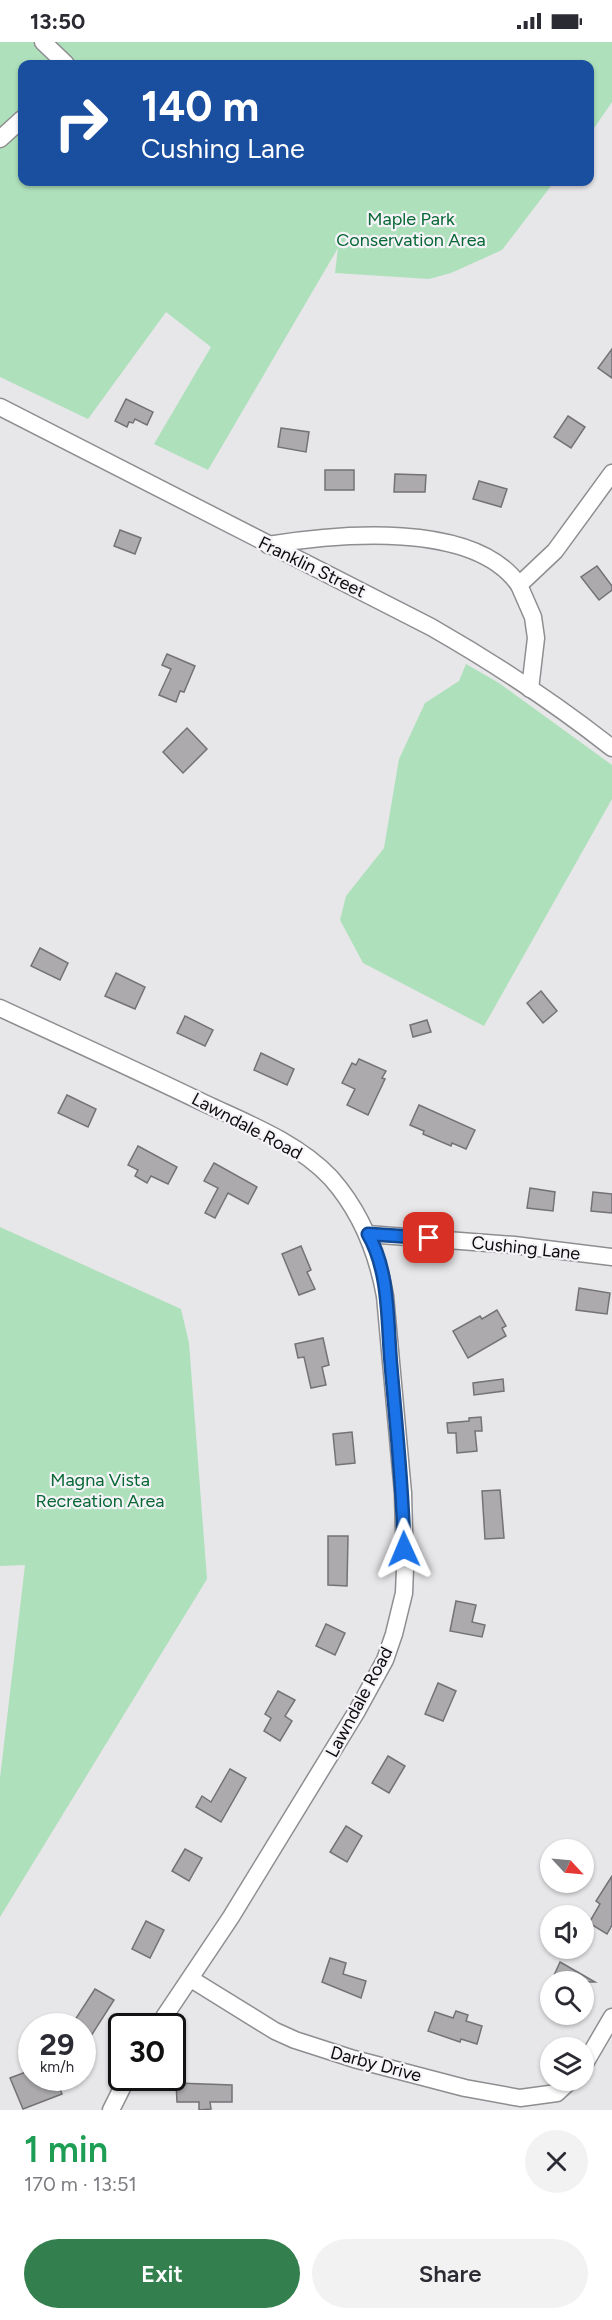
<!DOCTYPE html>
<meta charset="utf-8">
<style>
:root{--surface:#fff;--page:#f2f2f3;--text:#2b2b33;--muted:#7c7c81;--accent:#337f4e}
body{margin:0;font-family:Figtree,sans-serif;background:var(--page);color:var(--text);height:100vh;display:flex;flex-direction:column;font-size:22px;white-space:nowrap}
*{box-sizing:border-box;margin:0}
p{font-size:20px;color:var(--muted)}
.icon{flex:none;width:33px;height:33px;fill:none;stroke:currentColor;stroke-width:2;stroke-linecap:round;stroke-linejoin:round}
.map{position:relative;height:2068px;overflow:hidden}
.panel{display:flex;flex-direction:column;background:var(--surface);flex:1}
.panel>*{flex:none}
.hud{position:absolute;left:18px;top:18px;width:576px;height:126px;border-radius:12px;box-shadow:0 2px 4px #0004;background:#1a4fa0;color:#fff;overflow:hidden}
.needle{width:39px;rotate:116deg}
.fabs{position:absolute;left:540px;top:1797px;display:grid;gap:12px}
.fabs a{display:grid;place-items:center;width:54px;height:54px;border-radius:50%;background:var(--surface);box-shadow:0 2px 4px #0004;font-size:30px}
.speed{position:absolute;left:18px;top:1971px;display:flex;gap:12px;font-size:30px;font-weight:700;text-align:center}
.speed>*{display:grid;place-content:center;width:78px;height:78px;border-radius:50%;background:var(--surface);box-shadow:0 2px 4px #0004;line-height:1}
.speed small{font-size:15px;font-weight:400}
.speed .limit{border:3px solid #111;border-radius:9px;background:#fff;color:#111}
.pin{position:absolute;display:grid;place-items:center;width:51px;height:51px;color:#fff;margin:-26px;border-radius:12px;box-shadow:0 3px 9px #0006}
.me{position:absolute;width:66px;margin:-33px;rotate:359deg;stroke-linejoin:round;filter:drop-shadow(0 0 4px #0008)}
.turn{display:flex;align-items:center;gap:21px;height:126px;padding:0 24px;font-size:27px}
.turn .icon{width:78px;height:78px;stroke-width:2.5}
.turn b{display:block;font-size:42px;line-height:51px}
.round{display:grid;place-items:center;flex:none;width:63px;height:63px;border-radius:32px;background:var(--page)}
.headline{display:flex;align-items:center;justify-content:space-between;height:102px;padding:0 24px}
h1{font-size:36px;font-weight:600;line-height:45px;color:#1e9e55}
.cta{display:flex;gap:12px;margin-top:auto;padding:12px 24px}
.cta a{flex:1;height:69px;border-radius:36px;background:var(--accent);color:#fff;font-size:24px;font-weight:600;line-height:69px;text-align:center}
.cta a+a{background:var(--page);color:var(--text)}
.status{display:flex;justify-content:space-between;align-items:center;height:42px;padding:0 30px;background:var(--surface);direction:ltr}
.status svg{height:16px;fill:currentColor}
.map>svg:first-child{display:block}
</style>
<div class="status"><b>13:50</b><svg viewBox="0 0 49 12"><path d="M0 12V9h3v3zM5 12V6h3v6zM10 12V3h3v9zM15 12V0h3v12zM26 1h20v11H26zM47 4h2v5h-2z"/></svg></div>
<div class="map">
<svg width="612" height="2068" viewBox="0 0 612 2068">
<rect width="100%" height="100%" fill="#e7e6e9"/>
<g fill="#aee1bb">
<polygon points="0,0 612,0 612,60 590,92 590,22 22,22 22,140 554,140 502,208 451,231 429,237 335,231 338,206 208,428 154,402 211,305 166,270 88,377 0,335"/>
<polygon points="466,622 499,641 612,723 612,757 484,984 363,921 340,878 346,854 384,806 399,717 425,661 459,639"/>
<polygon points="0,1185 181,1267 189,1301 207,1537 0,1875 0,1736 25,1523 0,1524"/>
</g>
<g fill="#acaaad" stroke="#737275" stroke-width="1.5">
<polygon points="612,307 612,336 598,326"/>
<polygon points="126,357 153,370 147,383 135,377 133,381 129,380 127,385 115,379"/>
<polygon points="568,374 585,385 571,406 554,395"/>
<polygon points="281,386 309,390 306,410 278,405"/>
<rect x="325" y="428" width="29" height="20"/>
<polygon points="395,432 426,433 425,450 394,450"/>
<polygon points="479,439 507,447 501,465 473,457"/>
<polygon points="120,488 141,496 135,512 114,504"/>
<polygon points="597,524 612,544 612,548 599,558 581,535"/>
<polygon points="167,612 195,624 184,650 180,649 176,660 159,653 171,627 162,623"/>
<polygon points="187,686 207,707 183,731 163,710"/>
<polygon points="40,906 68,921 60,938 31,924"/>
<polygon points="116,931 145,945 135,967 105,954"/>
<polygon points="541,949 557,969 543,981 527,961"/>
<polygon points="185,974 213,988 205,1004 177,991"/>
<polygon points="427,978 431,990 413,995 410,983"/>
<polygon points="261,1011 294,1027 287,1043 254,1028"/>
<polygon points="359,1017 386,1029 382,1036 385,1037 368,1073 347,1063 355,1047 342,1041 352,1021 356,1023"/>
<polygon points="67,1053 96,1067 88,1085 58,1071"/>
<polygon points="419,1063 475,1088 466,1107 452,1101 451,1104 423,1092 424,1089 410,1083"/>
<polygon points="138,1104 177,1125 168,1142 151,1134 147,1141 135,1134 138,1128 128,1123"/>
<polygon points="214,1121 257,1145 248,1162 228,1151 215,1176 205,1171 218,1146 204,1139"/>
<polygon points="530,1146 555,1150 553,1169 527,1166"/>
<polygon points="593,1150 612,1152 612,1171 591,1169"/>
<polygon points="301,1204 311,1228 307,1230 315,1247 299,1253 282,1212"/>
<polygon points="579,1246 610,1251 607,1272 576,1268"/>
<polygon points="497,1268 506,1284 502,1286 506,1294 468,1316 453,1289 480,1274 482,1277"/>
<polygon points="323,1296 329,1323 322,1325 326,1343 311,1346 304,1315 298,1316 295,1302"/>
<polygon points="503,1337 504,1349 474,1353 473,1341"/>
<polygon points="481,1375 482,1389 475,1389 477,1409 457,1411 456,1391 448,1391 447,1381 469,1379 469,1376"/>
<polygon points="352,1390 355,1421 336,1423 333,1392"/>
<polygon points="500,1448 504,1496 485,1497 482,1449"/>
<polygon points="328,1494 348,1494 347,1544 328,1543"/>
<polygon points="456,1559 476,1563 472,1580 485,1583 482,1595 450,1589"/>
<polygon points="326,1582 345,1591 335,1613 316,1604"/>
<polygon points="438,1641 456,1649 443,1679 425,1672"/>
<polygon points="278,1649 295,1658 285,1674 292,1679 280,1699 264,1689 271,1676 265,1672"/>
<polygon points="388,1714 405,1724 389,1751 372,1741"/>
<polygon points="230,1727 246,1736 221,1780 196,1765 202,1754 211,1760"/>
<polygon points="346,1784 362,1794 347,1820 330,1810"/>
<polygon points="185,1807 202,1816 189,1839 172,1829"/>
<polygon points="612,1834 612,1883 607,1892 589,1881 600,1862 596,1859"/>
<polygon points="146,1879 164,1888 150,1916 132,1907"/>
<polygon points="330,1916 346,1921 343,1932 366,1939 361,1956 322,1940"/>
<polygon points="560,1920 595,1940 551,1940"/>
<polygon points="95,1947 114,1958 82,2008 82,1984 71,1984"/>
<polygon points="456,1969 468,1973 466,1979 482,1984 477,2002 461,1997 460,2000 428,1989 435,1970 453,1976"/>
<polygon points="26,2030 27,2033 32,2031 32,2036 56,2036 62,2052 23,2067 10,2036"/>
<polygon points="176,2041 232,2043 232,2060 210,2060 211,2067 199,2068 199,2060 177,2060"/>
</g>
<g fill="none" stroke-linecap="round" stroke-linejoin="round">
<defs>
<g id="minor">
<polyline points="43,0 66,22"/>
<polyline points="0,97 22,77"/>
<path d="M0,365L431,585C494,621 555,661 612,706"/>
<path d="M268,503C336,492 474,478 519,543"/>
<polyline points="530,647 536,596 533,575 519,543 555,509 612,431"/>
<path d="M0,966C69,998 138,1029 206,1062C249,1082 298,1101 331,1136C361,1170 377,1210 385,1254L403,1451L405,1526L404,1551L394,1592L385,1618L357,1669L231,1875L158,1984"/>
<polyline points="367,1192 514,1203 612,1215"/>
<polyline points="191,1937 275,1989 295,1998 354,2017 465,2046 520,2056 557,2051 571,2038"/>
<polyline points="584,2023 612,1975"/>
<polyline points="111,2068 127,2036"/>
</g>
</defs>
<use href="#minor" stroke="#8e8d90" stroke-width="19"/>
<use href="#minor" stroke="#fff" stroke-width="16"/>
</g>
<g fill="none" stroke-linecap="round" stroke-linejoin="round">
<defs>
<path id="route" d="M404,1507C403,1445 396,1384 391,1323C387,1280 390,1230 368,1192L429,1196"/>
</defs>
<use href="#route" stroke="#114b97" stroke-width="15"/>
<use href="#route" stroke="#1a73e8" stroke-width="10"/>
</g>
<g text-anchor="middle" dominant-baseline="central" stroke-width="4.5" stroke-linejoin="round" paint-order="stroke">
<g font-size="18" fill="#076835" stroke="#f5f3f7">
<text x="411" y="177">Maple Park<tspan x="411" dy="21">Conservation Area</tspan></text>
<text x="100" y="1438">Magna Vista<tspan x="100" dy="21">Recreation Area</tspan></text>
</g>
<g font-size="18" fill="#0d0c0d" stroke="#f5f3f7">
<text transform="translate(312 525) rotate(26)">Franklin Street</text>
<text transform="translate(247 1084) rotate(28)">Lawndale Road</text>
<text transform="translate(526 1206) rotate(6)">Cushing Lane</text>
<text transform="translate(359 1660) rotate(-62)">Lawndale Road</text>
<text transform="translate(376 2022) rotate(15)">Darby Drive</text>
</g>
</g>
</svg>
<div class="fabs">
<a><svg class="needle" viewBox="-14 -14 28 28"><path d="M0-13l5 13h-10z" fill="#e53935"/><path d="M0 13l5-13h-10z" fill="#7c7c81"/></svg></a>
<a><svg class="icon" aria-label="sound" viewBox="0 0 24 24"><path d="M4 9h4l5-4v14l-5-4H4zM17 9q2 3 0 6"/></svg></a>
<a><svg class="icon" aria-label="search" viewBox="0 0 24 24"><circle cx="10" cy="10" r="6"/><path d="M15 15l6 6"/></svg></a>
<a><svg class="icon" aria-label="layers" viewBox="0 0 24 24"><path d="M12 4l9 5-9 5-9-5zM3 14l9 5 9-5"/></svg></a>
</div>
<div class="speed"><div>29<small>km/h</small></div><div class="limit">30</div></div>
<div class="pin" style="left:429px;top:1196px;background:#d93025"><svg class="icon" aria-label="arrive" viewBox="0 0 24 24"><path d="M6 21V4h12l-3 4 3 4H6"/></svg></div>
<svg class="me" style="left:404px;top:1507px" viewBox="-20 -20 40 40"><path d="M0-17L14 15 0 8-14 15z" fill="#1a73e8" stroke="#fff" stroke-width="4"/></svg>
<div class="hud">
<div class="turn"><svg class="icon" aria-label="right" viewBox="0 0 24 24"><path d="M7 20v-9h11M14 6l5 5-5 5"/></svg><div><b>140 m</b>Cushing Lane</div></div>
</div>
</div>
<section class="panel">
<div class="headline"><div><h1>1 min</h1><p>170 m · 13:51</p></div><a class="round"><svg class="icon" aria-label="close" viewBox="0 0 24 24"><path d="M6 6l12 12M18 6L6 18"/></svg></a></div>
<div class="cta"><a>Exit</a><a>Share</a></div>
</section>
